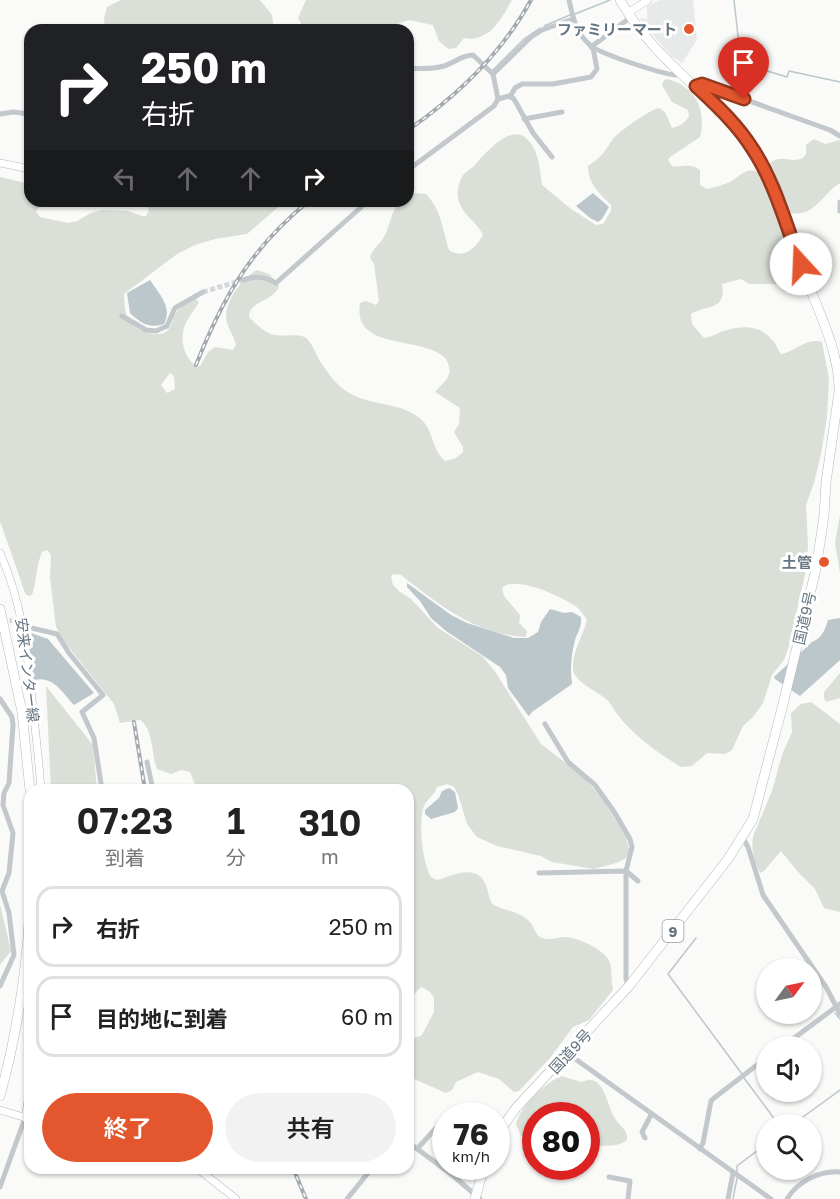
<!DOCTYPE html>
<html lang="ja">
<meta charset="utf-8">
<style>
:root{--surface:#fff;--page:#f2f2f2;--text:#222;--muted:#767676;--line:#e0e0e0;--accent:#e4572e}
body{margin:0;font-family:"Golos Text","Noto Sans JP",sans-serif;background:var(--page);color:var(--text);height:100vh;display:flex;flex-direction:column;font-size:22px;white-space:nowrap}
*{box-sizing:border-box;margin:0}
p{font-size:20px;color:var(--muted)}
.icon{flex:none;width:33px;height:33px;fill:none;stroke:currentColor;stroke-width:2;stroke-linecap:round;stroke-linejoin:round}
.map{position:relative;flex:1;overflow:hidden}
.drawer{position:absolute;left:24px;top:784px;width:390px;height:390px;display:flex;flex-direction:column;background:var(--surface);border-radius:18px;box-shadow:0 2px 4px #0004}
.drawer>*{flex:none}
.banner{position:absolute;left:24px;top:24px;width:390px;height:183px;border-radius:18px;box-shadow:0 2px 4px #0004;background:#202124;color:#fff;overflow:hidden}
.needle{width:39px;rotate:57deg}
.buttons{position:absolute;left:756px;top:958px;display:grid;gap:12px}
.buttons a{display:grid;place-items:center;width:66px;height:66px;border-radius:50%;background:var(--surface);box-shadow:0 2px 4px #0004;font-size:30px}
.speed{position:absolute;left:432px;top:1102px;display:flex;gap:12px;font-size:30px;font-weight:700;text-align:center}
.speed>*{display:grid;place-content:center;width:78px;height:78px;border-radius:50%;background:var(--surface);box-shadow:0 2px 4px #0004;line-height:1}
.speed small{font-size:15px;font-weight:400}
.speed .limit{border:9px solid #d22;background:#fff;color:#111}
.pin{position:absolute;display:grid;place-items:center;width:51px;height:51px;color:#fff;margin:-62px -26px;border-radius:50% 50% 50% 0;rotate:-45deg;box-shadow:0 0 6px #0007}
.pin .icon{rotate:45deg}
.me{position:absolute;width:66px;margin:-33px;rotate:340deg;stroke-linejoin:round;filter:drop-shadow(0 0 4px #0008)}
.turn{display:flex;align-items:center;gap:21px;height:126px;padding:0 18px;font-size:27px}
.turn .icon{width:78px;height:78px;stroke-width:2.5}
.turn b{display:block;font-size:42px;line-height:51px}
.lanes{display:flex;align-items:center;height:57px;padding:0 18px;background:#0003;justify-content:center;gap:30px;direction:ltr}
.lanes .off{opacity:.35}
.eta{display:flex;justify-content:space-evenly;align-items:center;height:102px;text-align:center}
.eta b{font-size:36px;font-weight:600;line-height:42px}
.cta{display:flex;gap:12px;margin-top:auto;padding:12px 18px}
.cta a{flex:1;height:69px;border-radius:36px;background:var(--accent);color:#fff;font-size:24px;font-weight:600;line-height:69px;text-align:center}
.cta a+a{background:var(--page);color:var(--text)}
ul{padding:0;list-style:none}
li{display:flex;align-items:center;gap:18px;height:81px;margin:0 12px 9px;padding:0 6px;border:3px solid var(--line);border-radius:18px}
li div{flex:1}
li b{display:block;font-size:22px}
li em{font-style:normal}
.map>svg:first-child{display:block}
</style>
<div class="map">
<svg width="840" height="1199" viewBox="0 0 840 1199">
<rect width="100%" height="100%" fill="#fafaf8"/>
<polygon fill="#e8e9e9" points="660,0 693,0 697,40 682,63 671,56 641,21 640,19 643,18 647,20 647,6"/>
<g fill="#dadfd7" fill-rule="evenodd">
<polygon points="121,0 260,0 272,15 274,30 105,30 104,18 107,7"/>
<path d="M306,0H512C501,19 489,43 464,38L456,48L448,49L439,41L433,25L409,20L387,27L368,28L366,30H305L298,18Z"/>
<path d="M667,79C695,86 707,110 700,137L670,157L668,160L672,166C683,168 690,162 700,170V185L707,189C715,187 723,185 730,182C741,176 747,165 760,174L799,275L797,280L793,282L780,284H749L741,279L722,284C727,311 706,305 691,314L692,324L704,338C713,337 718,332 727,330C745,325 762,326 774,342C777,346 778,350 781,354C795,352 806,337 822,342L829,379L827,417L821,454L814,483L806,505L808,547L805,574L789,646L784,660L772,675L763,703L753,717L743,726L732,750L725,754L707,753L692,766L681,767C658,753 634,736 617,714C613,709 611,703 606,699C597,691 574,682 573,669C572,652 583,636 587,620C584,616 581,611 578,608C565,598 515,574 502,588L504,596L520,615L519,623L527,631L526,637C476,635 438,604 401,575L393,574L391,577L393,585L400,592L411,599L438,628L482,656L494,670L541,744L585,778L603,800L625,833L630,852L625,859L616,863L594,869L552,862L541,856L497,846L477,837L467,824L458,794L454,787L447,784L437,787C434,796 427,799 424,806C418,822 422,862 431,877L437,880C454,875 477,863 486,885C488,892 489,898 492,904C505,911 519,911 530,922C534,926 535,934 540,937C546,941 557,938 563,937C575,936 607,950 610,963C612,970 611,980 613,990L589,1020L573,1027L550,1058L519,1091L514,1092L499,1079L478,1072L456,1082L452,1090L446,1093L414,1079L408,1072V1041L422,1035L434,1012V998L430,992L422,987C416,990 414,996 408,1001V790H197L190,772L181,770L171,774L157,769C151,754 154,730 140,720L120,723L114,704L63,640L56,627L50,578L51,555L47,550L42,552C36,566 37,580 32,595L28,596L25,593L0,521V177L30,184V201H56L43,203L36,211L40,217L68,223L77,221L91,213L102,210L128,211L142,216H146L149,211L145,201H285L247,234L215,239L195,245L177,254L124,294C125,314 125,324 145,332C150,334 158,335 164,333C172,329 172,319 176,313C180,306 189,303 196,299L199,302C196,308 191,313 188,319C178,335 182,356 197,367L200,366L208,352L215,347L233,350L236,345C234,337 230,331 227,323C222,305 241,278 257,270L269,274L279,285C275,302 249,300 249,317C255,323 266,334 275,335C284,337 298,333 306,338C312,343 315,352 318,358C324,367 332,380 341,387C364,407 393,400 417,416C435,428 431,452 446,461L456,458L463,452V447L454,432L459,424L460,408L435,392L447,379L450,371C449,367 448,361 445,358C423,335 352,352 360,303L366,301L376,305L379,301L374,264L370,258C373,248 379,245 384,237C391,224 390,212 401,201H408V195L416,193L426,194C442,211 442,228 449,250C463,260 476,248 483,235C477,221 460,214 458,197C457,190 459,181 463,175C466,172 471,169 474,166C483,156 510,123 526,138C539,149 540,170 542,185L571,209L596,225L603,224L611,211V205C599,193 588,183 588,166C602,157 605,151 613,139C618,132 651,109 659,108L665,112L672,128C680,126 685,123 689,116L688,110L672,102L662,85L664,80ZM170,373L174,376L175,389L167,393L161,385Z"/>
<path d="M814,139L825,144L840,140V183C822,194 813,220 788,212L769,164C782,153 789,164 803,158L806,154V145Z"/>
<polygon points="840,515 840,573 835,543"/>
<polygon points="840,673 840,698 826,702 824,698 824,692"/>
<polygon points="46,686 93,745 97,790 51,790"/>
<path d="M811,702L840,724V912L824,908L815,889L799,873L781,851L764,871L760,873C754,862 750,846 754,834L772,791L782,755L792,732L791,713L801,704Z"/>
<polygon points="0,904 11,951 0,965"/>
<path d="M561,1076L582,1082C605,1071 607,1109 616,1120C621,1128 628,1129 627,1140C614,1150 597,1142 587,1150L586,1116H536L535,1141L521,1136L516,1124C522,1104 543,1085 561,1076Z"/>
</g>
<g fill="#bbc7cb">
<polygon points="593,193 609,207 602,219 598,222 590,218 576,206"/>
<path d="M150,280C159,294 173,307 164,324C148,329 141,323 130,313L127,293Z"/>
<path d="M407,583L451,615L467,623L514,638H528L538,632L541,622L550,609L564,613L572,612L581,617C582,626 578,632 575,640C571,655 570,669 572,684L532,712L529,716L527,714L508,688L506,675L500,667L446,631L431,618L420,601L407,587Z"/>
<path d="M840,618V660L800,696L775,679L774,677L812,642C822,638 825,630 828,620Z"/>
<path d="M31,633L48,639L94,693L74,705C63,693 53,675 34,680L28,638Z"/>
<polygon points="449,788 455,792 458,808 455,812 431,819 425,814 425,810 439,798 442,791"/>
</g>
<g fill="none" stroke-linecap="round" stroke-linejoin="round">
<g stroke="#bbc7cb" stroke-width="1.5">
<polyline points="734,0 741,63 787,77 789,71 840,82"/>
<polyline points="575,14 610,0"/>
<polyline points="544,26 570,15"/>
<polyline points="492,71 524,39 540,28"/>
<polyline points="696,938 668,974 742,1074"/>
<polyline points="835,1013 840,1019"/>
<polyline points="744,1078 779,1125"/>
<polyline points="792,1125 840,1090"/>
<polyline points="737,1173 737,1166 766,1144"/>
<polyline points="733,1199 737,1178"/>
</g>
<g stroke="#d5d9db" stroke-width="5" stroke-dasharray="5 2.5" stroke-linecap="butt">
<polyline points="203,292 243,280"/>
<polyline points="2,620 16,621"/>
</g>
<defs>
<g id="secondary">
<polyline points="628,13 648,0"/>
<polyline points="0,163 30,169"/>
<path d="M0,553C21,600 27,648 32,698C35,729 39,759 41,790"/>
<polyline points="0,1110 30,1119"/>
<polyline points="25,1118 30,1089"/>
<polyline points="197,1168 236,1199"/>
</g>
<g id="highway">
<polyline points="0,609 22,712 30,790"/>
<path d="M0,1096C17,1035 26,973 30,911"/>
<path d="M496,1136L516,1108L629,986L728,859L753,819L783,704L816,569L824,516L826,482L839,392C840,352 817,308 803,271C787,227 772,170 742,134C721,108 695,88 671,64C651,45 634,24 620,0"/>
<polyline points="475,1199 484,1167"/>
</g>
</defs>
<use href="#secondary" stroke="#b3babf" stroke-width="8"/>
<use href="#highway" stroke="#b4b9bd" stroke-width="10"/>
<g stroke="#c3c8cc" stroke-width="5">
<path d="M569,0C573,18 576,33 590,45C600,54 672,78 682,75"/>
<polyline points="591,47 631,17"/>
<path d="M408,68C420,69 433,69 444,66C454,63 462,55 473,55L493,74L498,99L494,106L408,170"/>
<polyline points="493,74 531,37 542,30 573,19"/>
<polyline points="696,86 702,84 830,130 840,136"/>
<polyline points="510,97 515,88 522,84 553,84 591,77 597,69 593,48"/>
<polyline points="498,99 509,96 514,99 533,133 552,157"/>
<polyline points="0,114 13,112 30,114"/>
<polyline points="524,119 562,112"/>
<polyline points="840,202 840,211"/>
<path d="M243,280C256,276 263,276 276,283L368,201"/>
<polyline points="122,316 146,330 156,331 167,326 175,308 203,292"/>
<polyline points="23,626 57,634 69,653 103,695 82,712 94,738 102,790"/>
<polyline points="0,699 12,717 13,725 9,783 4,793 3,805 13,833 9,873 2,891 9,913 14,955 0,986"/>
<polyline points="545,724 568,762 595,785 615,813 630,839 632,847 626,871 626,979 629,986"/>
<polyline points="147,762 153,790"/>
<polyline points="743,838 748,847 763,895 826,987 840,1014"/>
<polyline points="539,873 626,871 638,881"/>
<polyline points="782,1047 840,1004"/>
<polyline points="567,1053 771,1199"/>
<polyline points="446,1116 452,1110 478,1116"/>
<polyline points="645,1138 642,1132 651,1115"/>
<polyline points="408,1142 451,1174 480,1199"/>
<polyline points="417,1149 446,1117"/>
<polyline points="700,1149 703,1143 711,1101 714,1098 766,1058"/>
<polyline points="451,1174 457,1167"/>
<polyline points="609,1177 630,1181 628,1199"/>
<polyline points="0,1187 25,1118"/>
<polyline points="347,1199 372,1168"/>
<polyline points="728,1199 733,1173"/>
<path d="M787,1199C797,1182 820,1170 840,1172"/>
</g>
<use href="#secondary" stroke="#fff" stroke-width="7"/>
<use href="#highway" stroke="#fff" stroke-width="9"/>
<defs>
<g id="rail">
<path d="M408,130C457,96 502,53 531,0"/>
<path d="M196,365C223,297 251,248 309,201"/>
<polyline points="134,722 145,790"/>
<polyline points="293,1168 306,1199"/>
</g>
</defs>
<use href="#rail" stroke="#a2aab0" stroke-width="4"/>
<use href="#rail" stroke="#fff" stroke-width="1.5" stroke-dasharray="4.5" stroke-linecap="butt"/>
</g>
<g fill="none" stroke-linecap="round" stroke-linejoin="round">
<defs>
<path id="route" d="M744,99L702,84L696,86C716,105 737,124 752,148C775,182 786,226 801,264"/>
</defs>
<use href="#route" stroke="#94391e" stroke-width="15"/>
<use href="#route" stroke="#e4572e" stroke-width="10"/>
</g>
<g fill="#e4572e" stroke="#fff" stroke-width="2">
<circle cx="689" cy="29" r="6"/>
<circle cx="824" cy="562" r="6"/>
</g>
<g text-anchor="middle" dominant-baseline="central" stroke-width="6" stroke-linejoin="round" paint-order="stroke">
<rect fill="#fff" stroke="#939fa8" stroke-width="1.5" x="662.5" y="920" width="21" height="22" rx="4.5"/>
<g font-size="14" font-weight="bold" fill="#657683">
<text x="673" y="931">9</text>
</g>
<g font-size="15" font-weight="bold" fill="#657683" stroke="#fff" text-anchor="end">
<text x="677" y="29">ファミリーマート</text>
<text x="812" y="562">土管</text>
</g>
<g font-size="15" fill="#657683" stroke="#fff">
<text transform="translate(804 618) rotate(-77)">国道9号</text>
<text transform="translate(28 670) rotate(83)">安来インター線</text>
<text transform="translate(570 1051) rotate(-47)">国道9号</text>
</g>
</g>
</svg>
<div class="buttons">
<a><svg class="needle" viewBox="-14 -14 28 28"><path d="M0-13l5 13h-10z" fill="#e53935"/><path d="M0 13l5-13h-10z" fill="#767676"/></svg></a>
<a><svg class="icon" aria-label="sound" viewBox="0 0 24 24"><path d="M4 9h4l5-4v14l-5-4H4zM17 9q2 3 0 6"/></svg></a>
<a><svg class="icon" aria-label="search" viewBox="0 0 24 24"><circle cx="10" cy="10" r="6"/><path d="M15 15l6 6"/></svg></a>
</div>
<div class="speed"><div>76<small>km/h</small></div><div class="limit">80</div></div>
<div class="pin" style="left:744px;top:99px;background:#d93025"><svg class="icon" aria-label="arrive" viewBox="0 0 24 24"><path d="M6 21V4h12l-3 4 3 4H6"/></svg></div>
<svg class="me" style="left:801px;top:264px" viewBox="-20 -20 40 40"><circle r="19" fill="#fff"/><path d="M0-13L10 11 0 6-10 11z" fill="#e4572e"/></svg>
<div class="banner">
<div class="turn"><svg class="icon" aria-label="right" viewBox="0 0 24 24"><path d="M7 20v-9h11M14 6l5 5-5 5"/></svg><div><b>250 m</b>右折</div></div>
<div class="lanes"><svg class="icon off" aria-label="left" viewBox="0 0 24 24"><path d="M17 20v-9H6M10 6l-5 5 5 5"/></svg><svg class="icon off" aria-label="ahead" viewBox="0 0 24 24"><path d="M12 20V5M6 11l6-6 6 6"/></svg><svg class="icon off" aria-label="ahead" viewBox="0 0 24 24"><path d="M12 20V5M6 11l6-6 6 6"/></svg><svg class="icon" aria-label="right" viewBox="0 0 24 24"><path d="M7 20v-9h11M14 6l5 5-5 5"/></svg></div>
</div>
<section class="drawer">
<div class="eta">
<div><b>07:23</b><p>到着</p></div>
<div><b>1</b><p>分</p></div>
<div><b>310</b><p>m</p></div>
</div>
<ul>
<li><svg class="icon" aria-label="right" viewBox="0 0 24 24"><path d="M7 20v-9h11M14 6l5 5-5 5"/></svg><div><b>右折</b></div><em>250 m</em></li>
<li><svg class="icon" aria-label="arrive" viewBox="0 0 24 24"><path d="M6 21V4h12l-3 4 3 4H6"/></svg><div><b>目的地に到着</b></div><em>60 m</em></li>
</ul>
<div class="cta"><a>終了</a><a>共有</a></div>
</section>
</div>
